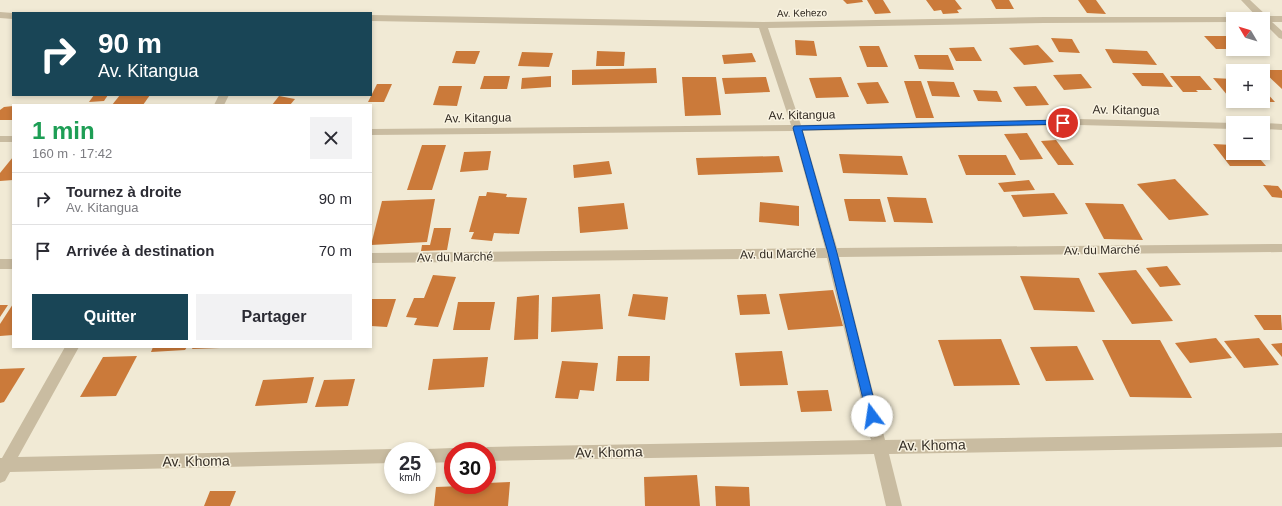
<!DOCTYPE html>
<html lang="fr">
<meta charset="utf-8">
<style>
:root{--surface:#fff;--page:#f2f2f3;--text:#2b2b33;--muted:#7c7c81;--line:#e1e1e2;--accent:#194556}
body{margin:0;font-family:Helvetica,sans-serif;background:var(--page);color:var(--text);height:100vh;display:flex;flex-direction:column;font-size:15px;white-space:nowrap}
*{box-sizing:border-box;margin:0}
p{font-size:13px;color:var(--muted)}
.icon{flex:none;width:22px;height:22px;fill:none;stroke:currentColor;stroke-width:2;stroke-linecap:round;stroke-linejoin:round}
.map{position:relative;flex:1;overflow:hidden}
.panel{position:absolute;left:12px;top:104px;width:360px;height:244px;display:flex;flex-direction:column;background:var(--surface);border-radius:0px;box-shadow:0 2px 6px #0003}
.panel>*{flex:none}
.banner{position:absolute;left:12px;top:12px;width:360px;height:84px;border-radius:0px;box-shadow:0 2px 6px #0003;background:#194556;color:#fff;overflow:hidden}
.needle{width:26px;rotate:308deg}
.tools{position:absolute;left:1226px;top:12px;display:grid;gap:8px}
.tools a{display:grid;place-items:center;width:44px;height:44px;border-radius:0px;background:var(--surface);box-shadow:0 2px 6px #0003;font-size:20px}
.speed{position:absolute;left:384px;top:442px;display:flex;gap:8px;font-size:20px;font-weight:700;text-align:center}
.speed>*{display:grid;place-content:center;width:52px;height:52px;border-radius:50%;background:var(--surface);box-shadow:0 2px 6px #0003;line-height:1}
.speed small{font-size:10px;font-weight:400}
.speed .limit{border:6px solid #d22;background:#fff;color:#111}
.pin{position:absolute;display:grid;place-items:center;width:34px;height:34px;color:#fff;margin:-17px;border:2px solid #fff;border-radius:50%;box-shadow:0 1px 4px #0007}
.me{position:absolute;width:44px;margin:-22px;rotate:346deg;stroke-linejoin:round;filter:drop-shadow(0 0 3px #0008)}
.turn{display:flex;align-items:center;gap:14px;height:84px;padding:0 20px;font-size:18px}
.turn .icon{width:52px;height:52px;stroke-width:2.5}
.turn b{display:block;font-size:28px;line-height:34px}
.round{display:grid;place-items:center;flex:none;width:42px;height:42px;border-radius:0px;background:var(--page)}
.headline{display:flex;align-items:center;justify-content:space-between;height:68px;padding:0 20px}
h1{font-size:24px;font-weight:600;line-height:30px;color:#1e9e55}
.button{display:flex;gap:8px;margin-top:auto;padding:8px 20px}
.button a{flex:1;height:46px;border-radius:0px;background:var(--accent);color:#fff;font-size:16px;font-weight:600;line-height:46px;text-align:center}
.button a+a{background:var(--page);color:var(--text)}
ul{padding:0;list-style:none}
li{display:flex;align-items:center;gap:12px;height:52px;padding:0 20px;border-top:1px solid var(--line)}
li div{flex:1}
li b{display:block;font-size:15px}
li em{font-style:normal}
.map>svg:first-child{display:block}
</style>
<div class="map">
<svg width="1282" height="506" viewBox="0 0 1282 506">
<rect width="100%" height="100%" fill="#f1ead5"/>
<g fill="#cb7a3a">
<polygon points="843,0 862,0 863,2 847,4"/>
<polygon points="867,0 883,0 891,13 875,14"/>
<polygon points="926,0 955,0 962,9 957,10 959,13 943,14 941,10 934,11"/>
<polygon points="991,0 1009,0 1014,9 996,9"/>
<polygon points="1078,0 1096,0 1106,14 1087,13"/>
<polygon points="1204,36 1232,36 1233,49 1216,49"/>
<polygon points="1051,38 1072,39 1080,53 1059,52"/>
<polygon points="795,40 814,41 817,56 796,55"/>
<polygon points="1038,45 1054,62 1024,65 1009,48"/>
<polygon points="859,46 879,46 888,67 867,67"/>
<polygon points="974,47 982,61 956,61 949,48"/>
<polygon points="1105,49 1147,51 1157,65 1113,63"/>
<polygon points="456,51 480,51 475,64 452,63"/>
<polygon points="597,51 625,52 624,66 596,66"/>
<polygon points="522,52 553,53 549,67 518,66"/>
<polygon points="752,53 756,62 724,64 722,55"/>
<polygon points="914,55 948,55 954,70 919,69"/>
<polygon points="656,68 657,83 572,85 572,70"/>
<polygon points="1262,70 1282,70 1282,89 1263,71"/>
<polygon points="1132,73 1163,73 1173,87 1142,86"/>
<polygon points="1081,74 1092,88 1064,90 1053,75"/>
<polygon points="484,76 510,76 507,89 480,89"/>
<polygon points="551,76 551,87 521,89 522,78"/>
<polygon points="1170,76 1200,76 1212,90 1196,90 1198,92 1183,92"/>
<polygon points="682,77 716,77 721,115 685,116"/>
<polygon points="766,77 770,92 725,94 722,78"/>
<polygon points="841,77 849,97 816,98 809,78"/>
<polygon points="1213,78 1233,79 1233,102"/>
<polygon points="904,81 921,81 934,118 916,118"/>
<polygon points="927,81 954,82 960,97 932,96"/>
<polygon points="878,82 889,103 867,104 857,83"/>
<polygon points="377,84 392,84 384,102 368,102"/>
<polygon points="439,86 462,86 457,106 433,105"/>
<polygon points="1036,86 1049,105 1026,106 1013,87"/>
<polygon points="1263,89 1275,102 1263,102"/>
<polygon points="973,90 997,91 1002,102 978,101"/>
<polygon points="94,95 108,95 104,101 89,102"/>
<polygon points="120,95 150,95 143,105 112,105"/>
<polygon points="279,96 295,99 290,105 272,105"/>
<polygon points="13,106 13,120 0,120 0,110 4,107"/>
<polygon points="1027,133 1043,159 1020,160 1004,134"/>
<polygon points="1056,140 1074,165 1058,165 1041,141"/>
<polygon points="1213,144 1233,145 1233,153 1255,153 1266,166 1230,166"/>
<polygon points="422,145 446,145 432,190 407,190"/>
<polygon points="491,151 488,170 460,172 464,152"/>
<polygon points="839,154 902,156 908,175 843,173"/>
<polygon points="958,155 1006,155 1016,175 966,175"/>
<polygon points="779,156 783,172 698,175 696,158"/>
<polygon points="13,157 13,180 0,181 0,173"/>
<polygon points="609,161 612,174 574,178 573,165"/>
<polygon points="1175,179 1209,215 1169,220 1137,184"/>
<polygon points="1029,180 1035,190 1004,192 998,183"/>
<polygon points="1263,185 1278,186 1282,191 1282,198 1272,197"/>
<polygon points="487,192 507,194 506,197 527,198 519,234 494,233 492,241 471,239 474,232 469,232 479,196 486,196"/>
<polygon points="1054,193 1068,214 1023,217 1011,195"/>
<polygon points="887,197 926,198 933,223 894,222"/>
<polygon points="435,199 427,242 371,245 382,201"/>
<polygon points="844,199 880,199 886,222 849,221"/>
<polygon points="760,202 799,206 799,226 759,222"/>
<polygon points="624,203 628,229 580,233 578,207"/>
<polygon points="1085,203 1123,204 1143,240 1104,239"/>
<polygon points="434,228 451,228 447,250 421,251 422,245 430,245"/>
<polygon points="1167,266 1181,285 1160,287 1146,268"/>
<polygon points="1136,270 1173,321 1132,324 1098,273"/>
<polygon points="433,275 456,277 438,327 414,325 417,318 406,317 414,298 424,298"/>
<polygon points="1020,276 1079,278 1095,312 1034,310"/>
<polygon points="833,290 843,326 788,330 779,294"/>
<polygon points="600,294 603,329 551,332 552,297"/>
<polygon points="633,294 668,297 665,320 628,316"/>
<polygon points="766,294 770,314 740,315 737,295"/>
<polygon points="539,295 538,339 514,340 517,297"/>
<polygon points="371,299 396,299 387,327 371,326"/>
<polygon points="458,302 495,302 490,330 453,330"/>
<polygon points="13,304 13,335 0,336 0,324"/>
<polygon points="0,305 8,305 0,317"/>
<polygon points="1254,315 1281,315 1282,330 1264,330"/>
<polygon points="1216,338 1232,358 1190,363 1175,343"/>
<polygon points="1259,338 1279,365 1244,368 1224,341"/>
<polygon points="1001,339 1020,385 954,386 938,340"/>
<polygon points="1102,340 1160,340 1192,398 1130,397"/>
<polygon points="1282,343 1282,357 1271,344"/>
<polygon points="1077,346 1094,380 1046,381 1030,347"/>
<polygon points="153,347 187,347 185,350 151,352"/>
<polygon points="193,347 220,347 220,348 192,349"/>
<polygon points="782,351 788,385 740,386 735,353"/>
<polygon points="137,356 116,396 80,397 103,357"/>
<polygon points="618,356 650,356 649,381 616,381"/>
<polygon points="488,357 484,387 428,390 433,359"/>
<polygon points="562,361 598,363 594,391 580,390 578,399 555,398"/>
<polygon points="25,368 4,402 0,403 0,369"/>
<polygon points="314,377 307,403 255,406 263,380"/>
<polygon points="355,379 348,406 315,407 324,380"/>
<polygon points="828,390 832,411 801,412 797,391"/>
<polygon points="697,475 700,506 645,506 644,477"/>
<polygon points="510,482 508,506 434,506 436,487 487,485 487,483"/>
<polygon points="715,486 749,487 750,506 716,506"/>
<polygon points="210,491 236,491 230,506 204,506"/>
</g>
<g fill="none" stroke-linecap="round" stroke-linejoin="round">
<g fill="#c9bca1" fill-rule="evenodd">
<polygon points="1241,0 1250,0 1267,16 1282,16 1282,22 1272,22 1282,31 1282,39 1279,38 1263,22 1263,19 1259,19"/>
<polygon points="0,12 13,13 13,19 0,18"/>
<polygon points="371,15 763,22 1044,17 1236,17 1237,19 1233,19 1233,22 1044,23 768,28 801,125 1079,119 1234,123 1233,129 1079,125 803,131 837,248 1282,244 1282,252 839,257 885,440 1282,433 1282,447 889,454 902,506 886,506 874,454 487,461 487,451 481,451 487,447 871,440 827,258 371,263 371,253 825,248 793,131 371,135 371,129 791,125 759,28 371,21"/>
<polygon points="219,95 229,95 224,105 214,105"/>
<polygon points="1262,123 1263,123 1282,124 1282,130 1263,129"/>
<rect x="0" y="136" width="13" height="6"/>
<rect x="0" y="259" width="13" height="10"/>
<polygon points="65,347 79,347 18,457 393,449 398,451 393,451 393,463 10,472 5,481 0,483 0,458 2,458"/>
<polygon points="453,448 459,451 453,451 453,462 427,463 427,451 422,451 427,449"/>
</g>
</g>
<polygon fill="#1a73e8" stroke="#114b97" points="1063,120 1066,121 1066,124 802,130 837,253 878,416 876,420 872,421 868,420 828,253 793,128 794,126"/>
<g text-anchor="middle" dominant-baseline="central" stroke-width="3" stroke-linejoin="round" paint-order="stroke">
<g font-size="10" fill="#332c24" stroke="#f9f3e1">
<text transform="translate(802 13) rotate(-1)">Av. Kehezo</text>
</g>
<g font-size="12" fill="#332c24" stroke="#f9f3e1">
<text transform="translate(1126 110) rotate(1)">Av. Kitangua</text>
<text transform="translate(802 115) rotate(-1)">Av. Kitangua</text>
<text transform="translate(478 118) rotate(-1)">Av. Kitangua</text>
<text transform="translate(1102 250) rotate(-1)">Av. du Marché</text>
<text transform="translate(778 254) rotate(-1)">Av. du Marché</text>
<text transform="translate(455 257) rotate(-1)">Av. du Marché</text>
</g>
<g font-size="14" fill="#332c24" stroke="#f9f3e1">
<text transform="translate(932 445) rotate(-1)">Av. Khoma</text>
<text transform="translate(609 452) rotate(-1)">Av. Khoma</text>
<text transform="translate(196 461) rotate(-1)">Av. Khoma</text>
</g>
</g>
</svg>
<div class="tools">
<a><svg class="needle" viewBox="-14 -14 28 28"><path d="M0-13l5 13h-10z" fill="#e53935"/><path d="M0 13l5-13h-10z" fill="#7c7c81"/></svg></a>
<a>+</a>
<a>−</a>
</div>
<div class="speed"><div>25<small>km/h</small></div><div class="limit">30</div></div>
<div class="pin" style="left:1063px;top:123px;background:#d93025"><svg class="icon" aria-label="arrive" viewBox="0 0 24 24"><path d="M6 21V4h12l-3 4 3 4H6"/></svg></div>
<svg class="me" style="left:872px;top:416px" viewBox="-20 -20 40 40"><circle r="19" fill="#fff"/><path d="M0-13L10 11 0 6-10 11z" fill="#1a73e8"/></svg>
<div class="banner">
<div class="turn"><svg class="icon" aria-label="right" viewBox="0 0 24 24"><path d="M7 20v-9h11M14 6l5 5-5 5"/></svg><div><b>90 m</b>Av. Kitangua</div></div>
</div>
<section class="panel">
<div class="headline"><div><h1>1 min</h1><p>160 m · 17:42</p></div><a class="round"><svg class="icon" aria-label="close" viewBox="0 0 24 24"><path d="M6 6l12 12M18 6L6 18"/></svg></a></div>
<ul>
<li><svg class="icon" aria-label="right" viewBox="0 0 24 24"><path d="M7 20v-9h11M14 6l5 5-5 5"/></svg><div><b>Tournez à droite</b><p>Av. Kitangua</p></div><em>90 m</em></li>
<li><svg class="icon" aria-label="arrive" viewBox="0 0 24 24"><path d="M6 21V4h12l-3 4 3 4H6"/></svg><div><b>Arrivée à destination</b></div><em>70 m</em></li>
</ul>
<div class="button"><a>Quitter</a><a>Partager</a></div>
</section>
</div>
